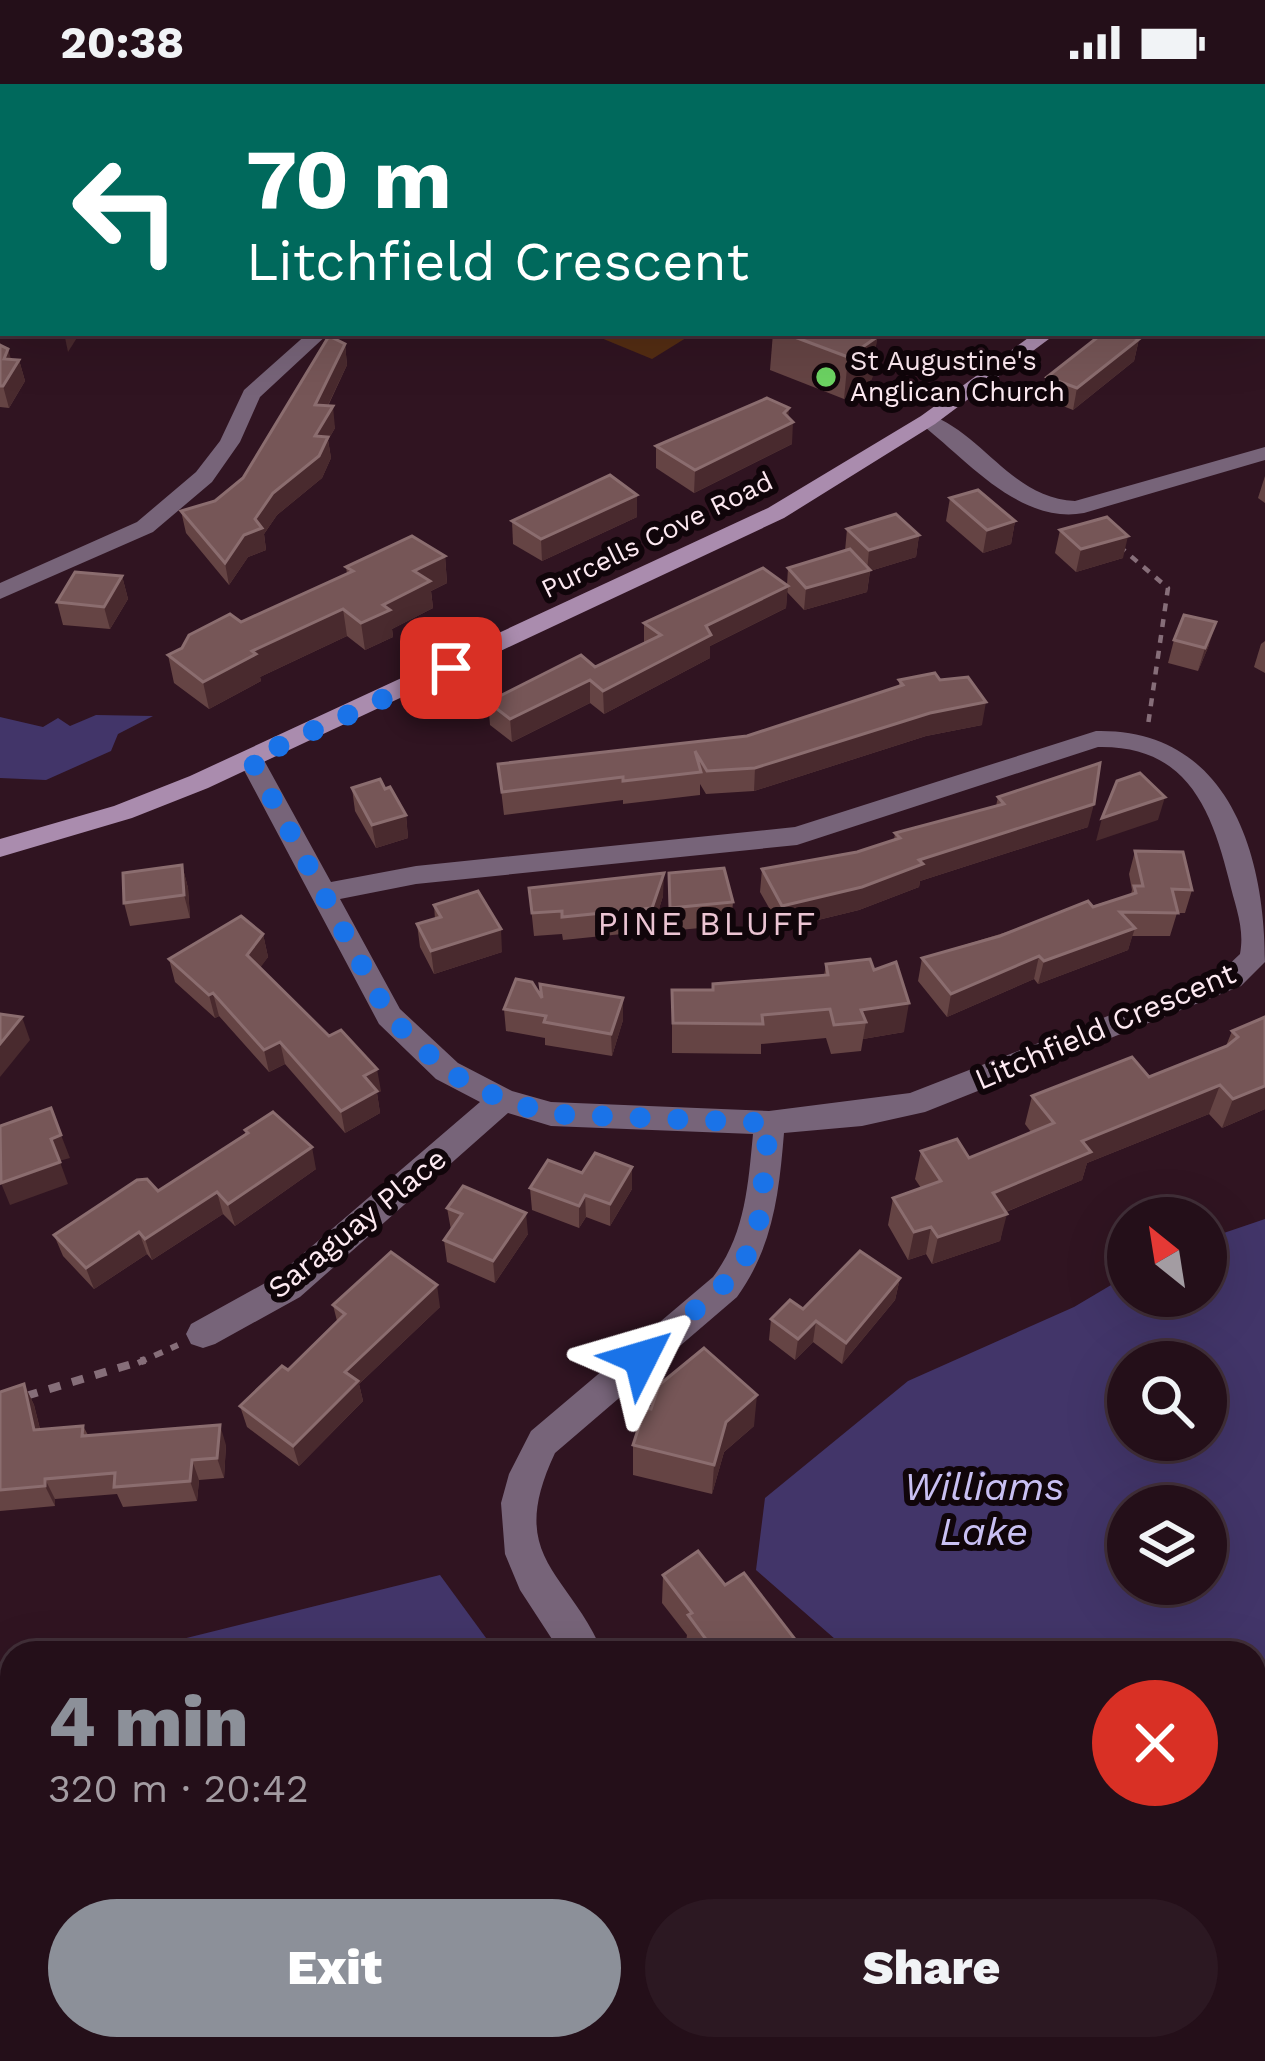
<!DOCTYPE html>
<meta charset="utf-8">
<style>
:root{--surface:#240f19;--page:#2c1822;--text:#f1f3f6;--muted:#a39ca2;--line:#412f38;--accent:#8c9099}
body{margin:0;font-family:"Work Sans",sans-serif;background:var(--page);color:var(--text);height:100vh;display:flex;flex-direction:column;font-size:45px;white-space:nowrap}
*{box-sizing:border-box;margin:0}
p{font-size:39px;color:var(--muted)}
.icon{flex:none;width:66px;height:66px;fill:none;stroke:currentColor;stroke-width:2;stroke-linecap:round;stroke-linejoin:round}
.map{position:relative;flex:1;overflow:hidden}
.details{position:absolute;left:0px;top:1557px;width:1266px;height:420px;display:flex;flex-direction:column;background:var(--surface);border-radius:36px 36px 0 0;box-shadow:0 12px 48px #0002,0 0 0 3px var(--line)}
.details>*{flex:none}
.top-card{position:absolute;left:0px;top:0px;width:1266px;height:252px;box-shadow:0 12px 48px #0002,0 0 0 3px var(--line);background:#00695c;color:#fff;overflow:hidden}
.needle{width:78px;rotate:330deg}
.controls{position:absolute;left:1107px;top:1113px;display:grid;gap:24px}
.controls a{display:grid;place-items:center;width:120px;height:120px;border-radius:50%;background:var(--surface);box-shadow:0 12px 48px #0002,0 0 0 3px var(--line);font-size:60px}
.pin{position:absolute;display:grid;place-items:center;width:102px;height:102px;color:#fff;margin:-51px;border-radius:24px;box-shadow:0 6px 18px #0006}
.me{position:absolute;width:132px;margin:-66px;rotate:50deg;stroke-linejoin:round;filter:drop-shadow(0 0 9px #0008)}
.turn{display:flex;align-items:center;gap:42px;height:252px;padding:0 48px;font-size:54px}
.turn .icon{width:156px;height:156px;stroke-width:2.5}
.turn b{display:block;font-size:84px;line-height:102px}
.round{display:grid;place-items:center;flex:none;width:126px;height:126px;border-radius:63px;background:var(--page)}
.head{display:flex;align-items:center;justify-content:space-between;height:204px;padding:0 48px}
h1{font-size:72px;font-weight:800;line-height:90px;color:var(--accent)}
.action{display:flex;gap:24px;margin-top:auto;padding:24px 48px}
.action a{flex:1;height:138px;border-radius:72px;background:var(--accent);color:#fff;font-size:48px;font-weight:800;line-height:138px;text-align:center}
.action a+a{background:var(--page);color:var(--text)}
.status{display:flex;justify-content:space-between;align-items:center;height:84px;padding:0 60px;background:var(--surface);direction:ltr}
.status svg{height:33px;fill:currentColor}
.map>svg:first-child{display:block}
</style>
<div class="status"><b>20:38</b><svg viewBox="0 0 49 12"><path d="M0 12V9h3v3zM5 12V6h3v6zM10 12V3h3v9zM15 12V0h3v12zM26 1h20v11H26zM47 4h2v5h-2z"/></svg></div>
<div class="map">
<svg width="1265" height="1977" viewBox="0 0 1265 1977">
<rect width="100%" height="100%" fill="#301421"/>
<g fill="#542d13">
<polygon points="589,249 694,249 652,275"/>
<polygon points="1148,1965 1246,1965 1263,1977 1136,1976"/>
</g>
<g fill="#423569" fill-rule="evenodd">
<polygon points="96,631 153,632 118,650 111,667 46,696 0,694 0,633 43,643 58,634 70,642"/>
<path d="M1265,1135V1977H1263L1246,1965H1254V1569H851L756,1486L765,1414L908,1297L1074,1223L1128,1191V1212H1206V1155ZM1206,1278V1356H1128V1278ZM1128,1422H1206V1500H1128Z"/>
<polygon points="440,1491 497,1569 126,1569"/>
<polygon points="0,1588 12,1589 12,1965 718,1965 717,1977 0,1977"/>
</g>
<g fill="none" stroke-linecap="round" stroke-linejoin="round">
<polyline stroke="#866e79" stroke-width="4.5" stroke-dasharray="8 8" stroke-linecap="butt" points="1119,462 1168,504 1148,641"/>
<polyline stroke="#866e79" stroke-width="6" stroke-dasharray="9 9" stroke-linecap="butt" points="138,1279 178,1261"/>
<polyline stroke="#866e79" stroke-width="8" stroke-dasharray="12 12" stroke-linecap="butt" points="26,1312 145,1276"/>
<g fill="#776479" fill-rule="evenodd">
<polygon points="350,0 366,0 348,3"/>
<polygon points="1225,0 1243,0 1223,3"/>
<rect x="0" y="85" width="3" height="10"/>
<rect x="1263" y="108" width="2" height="13"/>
<polygon points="308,249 329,249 260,313 240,358 212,398 153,448 0,515 0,499 137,438 196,388 220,357 244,306"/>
<path d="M928,330C983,349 1011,414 1075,417L1265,363V376L1084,429C1020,441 966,375 921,340V332Z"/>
<path d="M1096,647C1228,644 1265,769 1265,878L1241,902L925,1028L862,1042L784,1049C779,1110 773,1163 737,1213L555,1369C505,1475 568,1486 603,1569H561L520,1506L505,1470L501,1419L509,1390L531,1347L713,1193C745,1151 748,1102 753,1050L551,1042L508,1029L300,1213L215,1260L203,1264L191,1260L186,1250L191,1240L276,1193L480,1018L436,995L379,940L238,675L242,669H260L331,798L416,782L795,743ZM1098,663C1186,661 1211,724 1229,796C1235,822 1245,844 1240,870L1221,888L910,1009L769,1027L551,1018L512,1007L458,979L400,925L340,815L416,800L797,761Z"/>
<polygon points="817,1965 861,1965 865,1977 821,1977"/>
</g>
<g fill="#aa8cae" fill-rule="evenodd">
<rect x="1263" y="139" width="2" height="10"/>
<polygon points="1035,249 1057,249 935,340 784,434 208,704 132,734 0,773 0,755 114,722 190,692 768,424 921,332"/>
</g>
</g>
<g fill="#654444">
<polygon points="261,0 329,0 327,3 262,3"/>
<polygon points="1035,0 1090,0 1096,3 1037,3"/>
<polygon points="773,249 864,249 877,253 872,295 844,315 770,286"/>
<polygon points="1139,255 1134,277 1073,326 1043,314 1047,293"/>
<polygon points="345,260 347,281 328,322 335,344 328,356 331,374 322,394 277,431 264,450 266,466 248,473 229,501 186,449 181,427 215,417 243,394"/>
<polygon points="0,261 11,275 19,276 25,297 9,324 0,323"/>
<polygon points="788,333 792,360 694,409 656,384 656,362"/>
<polygon points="1265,392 1265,419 1258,414"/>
<polygon points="950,414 1015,437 1011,460 983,469 946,437"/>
<polygon points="637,433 542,477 513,460 512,437"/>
<polygon points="847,445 919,451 916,473 870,487 867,508 804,526 787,508 786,524 710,562 710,574 604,630 590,619 512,658 490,641 488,618 595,583 644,559 644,539 787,501 788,484 845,467"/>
<polygon points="1060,446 1123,474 1076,488 1055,469"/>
<polygon points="445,472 447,499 431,507 433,524 392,545 393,553 365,566 347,552 260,593 261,597 209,625 174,599 168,571 347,490 346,483"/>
<polygon points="122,492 128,515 110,545 63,541 57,518"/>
<polygon points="1174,556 1209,561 1198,587 1168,579"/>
<polygon points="1265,557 1265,589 1254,583 1261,560"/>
<polygon points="899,596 982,641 926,652 754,707 706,710 700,700 700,711 623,720 623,716 504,731 498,680 747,652 899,603"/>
<polygon points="352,704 385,705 406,731 408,754 376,764 355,727"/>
<polygon points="998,713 1088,743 920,797 919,803 859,826 781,845 760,808 762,785 857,768 894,756 895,749 996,722"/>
<polygon points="1135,767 1192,806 1185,829 1177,829 1170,852 1132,852 1128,866 1038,900 1034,895 947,933 918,897 922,874 1131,810 1132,806 1129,790"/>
<polygon points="182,781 188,804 190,834 130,842 124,819"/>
<polygon points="669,789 733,818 731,841 669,847"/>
<polygon points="529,804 663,812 652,847 563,856 562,850 534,852"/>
<polygon points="434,821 502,868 434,890 420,863 417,840 435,835"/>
<polygon points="263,850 268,873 260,883 381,1007 377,1009 380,1029 345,1049 285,980 269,988 219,932 215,934 175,898 169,875"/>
<polygon points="826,880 874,886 904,948 863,955 861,967 831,970 826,954 761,960 761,970 672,969 672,906 712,906 824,892"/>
<polygon points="541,913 623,936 612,972 545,961 545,954 506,947 504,925"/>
<polygon points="1265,933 1265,1025 1222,1044 1209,1030 1087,1079 1082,1096 1006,1128 1000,1157 932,1180 926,1170 908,1176 888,1141 893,1114 921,1104 915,1095 921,1067 969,1074 1031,1048 1025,1040 1032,1012 1149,993 1226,962 1232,947"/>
<polygon points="245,1046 316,1085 235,1142 223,1130 152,1176 147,1170 94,1205 63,1172 54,1151 158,1107 246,1050"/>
<polygon points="530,1104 632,1105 610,1142 586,1133 579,1144 532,1126"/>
<polygon points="447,1124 528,1150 495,1199 447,1178 444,1156 451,1146"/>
<polygon points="900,1194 895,1216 842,1280 813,1258 795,1276 769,1256 771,1235"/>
<polygon points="333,1221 440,1223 359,1300 363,1317 299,1382 247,1343 240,1322 288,1286 337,1237"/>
<polygon points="24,1300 34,1321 40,1345 83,1342 88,1351 226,1361 224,1394 199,1396 197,1417 123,1423 117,1410 55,1415 55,1422 0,1427 0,1308"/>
<polygon points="754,1342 724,1368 712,1410 633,1391 633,1361"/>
<polygon points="663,1491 725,1501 794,1554 792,1569 695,1569 686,1558 687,1551 662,1519"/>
</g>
<g fill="#492a2e">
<polygon points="64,249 80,249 68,268"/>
<polygon points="877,253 872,295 844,315 848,273"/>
<polygon points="1139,255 1134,277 1073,326 1077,304"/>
<polygon points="345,260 347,281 318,342 315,321"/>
<polygon points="8,265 14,285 19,276 25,297 9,324 3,302 4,275"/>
<polygon points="333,322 335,344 328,356 331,374 322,394 277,431 264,450 266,466 248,473 229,501 225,479"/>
<polygon points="789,324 788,341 793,338 792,360 694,409 695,386 784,329"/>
<polygon points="637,411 637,433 542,477 541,455"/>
<polygon points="1015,437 1011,460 983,469 987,446"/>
<polygon points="919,451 916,473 870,487 867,508 804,526 806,504 867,487 869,466"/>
<polygon points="1128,452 1123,474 1076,488 1081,465"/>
<polygon points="445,472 447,499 431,507 433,524 392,545 393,553 365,566 361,539 414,487"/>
<polygon points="122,492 128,515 110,545 104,523"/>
<polygon points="788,502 786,524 710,562 710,574 604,630 603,607 706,542"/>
<polygon points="343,525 347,552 260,593 261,597 209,625 203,598 252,567"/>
<polygon points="1216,538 1209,561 1198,587 1205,564"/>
<polygon points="590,596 590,619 512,658 510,635"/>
<polygon points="986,618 982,641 926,652 754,707 755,684 930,629"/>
<polygon points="1165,713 1158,736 1096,757 1102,734"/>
<polygon points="1094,720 1088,743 920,797 919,803 859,826 781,845 782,822 919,776"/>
<polygon points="406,731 408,754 376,764 372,741"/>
<polygon points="182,781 188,804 190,834 184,811"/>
<polygon points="664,789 663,812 652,847 652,824"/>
<polygon points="1135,844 1128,866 1038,900 1044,877"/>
<polygon points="501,845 502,868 434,890 431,867"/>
<polygon points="263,850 268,873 253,894 247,871"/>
<polygon points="1039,872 1034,895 947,933 951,910"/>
<polygon points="213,909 219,932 215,934 209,911"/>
<polygon points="623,914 623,936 612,972 611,950"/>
<polygon points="909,919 904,948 863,955 866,938 861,926"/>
<polygon points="22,933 30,956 0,993 0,960"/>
<polygon points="280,958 285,980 269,988 264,966"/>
<polygon points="377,985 381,1007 377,1009 380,1029 345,1049 341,1027 364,992"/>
<polygon points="1220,1001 1209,1030 1087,1079 1082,1096 986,1136 993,1109 1082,1057"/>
<polygon points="1265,1002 1265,1025 1222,1044 1233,1015"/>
<polygon points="61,1051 70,1074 59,1077 51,1055"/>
<polygon points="312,1063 316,1085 235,1142 228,1120"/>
<polygon points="60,1078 68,1100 10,1121 1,1099"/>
<polygon points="632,1083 632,1105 610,1142 610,1120"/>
<polygon points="217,1108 223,1130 152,1176 145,1155"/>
<polygon points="585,1111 586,1133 579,1144 579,1122"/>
<polygon points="526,1129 528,1150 495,1199 493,1177"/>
<polygon points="1007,1130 1000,1157 932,1180 938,1153"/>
<polygon points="931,1143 926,1170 908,1176 914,1148"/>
<polygon points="139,1148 147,1170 94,1205 86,1184"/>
<polygon points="900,1194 895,1216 842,1280 846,1259"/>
<polygon points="437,1201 440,1223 359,1300 363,1317 299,1382 293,1362 345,1288"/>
<polygon points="816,1237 813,1258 795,1276 798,1255"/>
<polygon points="24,1300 34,1321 45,1366 34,1346"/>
<polygon points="757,1311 754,1342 724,1368 712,1410 714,1381 726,1338"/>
<polygon points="220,1341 226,1361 224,1394 217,1374"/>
<polygon points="192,1376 199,1396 197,1417 190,1397"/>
<polygon points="45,1395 55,1415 55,1422 45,1402"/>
<polygon points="794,1554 792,1569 772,1569"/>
</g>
<g fill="#765657" stroke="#8b6d6f" stroke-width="3">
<polygon points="286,0 314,0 311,3 291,3"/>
<polygon points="405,0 490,0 489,3 401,3"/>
<polygon points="878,0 965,0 970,3 866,3"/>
<polygon points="1052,0 1090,0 1096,3 1054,3"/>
<polygon points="3,21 3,49 0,49 0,22"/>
<polygon points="784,249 864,249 877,253 848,273"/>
<polygon points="1103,249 1120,249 1139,255 1077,304 1047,293"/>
<polygon points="329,252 345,260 315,321 333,322 315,352 328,353 319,372 273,409 255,435 262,444 244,451 225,479 181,427 215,417 243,394"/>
<polygon points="0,261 8,265 4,275 19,276 3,302 0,302"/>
<polygon points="767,314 789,324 784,329 793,338 695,386 656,362"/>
<polygon points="610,391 637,411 541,455 512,437"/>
<polygon points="978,406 1015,437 987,446 950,414"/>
<polygon points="896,430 919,451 869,466 847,445"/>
<polygon points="1107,433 1128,452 1081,465 1060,446"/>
<polygon points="412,452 445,472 414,487 430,497 383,521 390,526 361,539 343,525 252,567 256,570 203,598 168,571 182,564 189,551 230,530 241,538 353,487 346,483"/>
<polygon points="850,465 870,486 806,504 788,484"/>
<polygon points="763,484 788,502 706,542 711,551 603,607 590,596 510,635 488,618 581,571 595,583 661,551 644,539"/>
<polygon points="75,488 122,492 104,523 57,518"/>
<polygon points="1184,531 1216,538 1205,564 1174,556"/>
<polygon points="935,589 940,596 968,593 986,618 930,629 755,684 707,687 695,667 701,688 623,697 623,693 502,708 498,680 747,652 903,601 899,596"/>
<polygon points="1100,679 1094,720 919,776 923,780 862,803 782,822 762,785 857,768 900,754 895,749 1004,720 998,713"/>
<polygon points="1140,689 1165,713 1102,734 1117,697"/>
<polygon points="380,695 385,705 390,703 406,731 372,741 352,704"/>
<polygon points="1135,767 1183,768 1192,806 1172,805 1178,829 1120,828 1135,844 1044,877 1039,872 951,910 922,874 1000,852 1088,817 1093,823 1136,809 1134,802 1143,802"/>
<polygon points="182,781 184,811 124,819 123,789"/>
<polygon points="724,784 733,818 670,824 669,789"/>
<polygon points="664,789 652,824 562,833 562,827 532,829 529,804"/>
<polygon points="478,807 501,845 431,867 417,840 441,833 434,821"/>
<polygon points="241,832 263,850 247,871 329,952 341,946 377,985 364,992 377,1007 341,1027 280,958 264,966 213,909 209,911 169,875"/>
<polygon points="870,875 874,886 896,878 909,919 861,926 866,938 834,941 830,925 762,931 763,940 673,939 672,906 713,906 713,900 828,891 826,880"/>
<polygon points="516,895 532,898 542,914 540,900 623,914 611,950 544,938 546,932 504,925"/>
<polygon points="0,930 22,933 0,960"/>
<polygon points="1265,933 1265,1002 1233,1015 1220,1001 1082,1057 1091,1068 993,1109 1007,1130 938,1153 931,1143 914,1148 893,1114 941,1097 921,1067 957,1055 969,1074 1054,1039 1032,1012 1132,973 1149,993 1227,962 1238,953 1232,947"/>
<polygon points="51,1024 61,1051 51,1055 60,1078 1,1099 0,1042"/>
<polygon points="273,1028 312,1063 228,1120 217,1108 145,1155 139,1148 86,1184 54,1151 137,1096 147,1095 158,1107 248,1049 245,1046"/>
<polygon points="595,1069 632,1083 610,1120 585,1111 579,1122 530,1104 548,1076 582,1089"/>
<polygon points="463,1102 526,1129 493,1177 444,1156 462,1130 447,1124"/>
<polygon points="860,1167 900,1194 846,1259 816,1237 798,1255 771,1235 790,1216 803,1225"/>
<polygon points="391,1168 437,1201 345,1288 358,1297 293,1362 240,1322 282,1282 288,1286 345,1230 333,1221"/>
<polygon points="704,1264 757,1311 726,1338 714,1381 633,1361 645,1324 651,1325 659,1301"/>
<polygon points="24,1300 34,1346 83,1342 82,1352 220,1341 217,1374 192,1376 190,1397 114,1403 115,1389 45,1395 45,1402 0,1406 0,1308"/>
<polygon points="698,1467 725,1501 744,1489 794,1554 772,1569 716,1569 688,1531 692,1529 663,1491"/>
</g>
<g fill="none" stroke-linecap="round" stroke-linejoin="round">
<polyline stroke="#1a73e8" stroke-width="21" stroke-dasharray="0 37.8" points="451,584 251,675 389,932 446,987 503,1016 551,1030 769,1039 760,1133 742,1184 641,1274"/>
</g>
<circle fill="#6cd362" stroke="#10050a" stroke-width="4.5" cx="826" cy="293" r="12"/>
<g text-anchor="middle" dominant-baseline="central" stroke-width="12" stroke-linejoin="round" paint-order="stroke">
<g font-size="27" fill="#fde9f1" stroke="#10050a" text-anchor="start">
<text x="850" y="277">St Augustine's<tspan x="850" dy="31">Anglican Church</tspan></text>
</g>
<g font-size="27" fill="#fde9f1" stroke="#10050a">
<text transform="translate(657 451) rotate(-26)">Purcells Cove Road</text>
</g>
<g font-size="30" fill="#fde9f1" stroke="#10050a">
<text transform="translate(1105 942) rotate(-23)">Litchfield Crescent</text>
<text transform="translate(357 1139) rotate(-39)">Saraguay Place</text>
</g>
<g font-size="33" letter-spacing="3" fill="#ebc4d3" stroke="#10050a">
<text x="708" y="839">PINE BLUFF</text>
</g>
<g font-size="39" font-style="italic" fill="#c9c0f3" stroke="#10050a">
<text x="984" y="1402">Williams<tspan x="984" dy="45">Lake</tspan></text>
</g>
</g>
</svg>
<div class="controls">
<a><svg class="needle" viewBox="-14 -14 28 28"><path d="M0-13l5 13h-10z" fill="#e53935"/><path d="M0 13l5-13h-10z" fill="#a39ca2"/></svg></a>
<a><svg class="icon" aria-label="search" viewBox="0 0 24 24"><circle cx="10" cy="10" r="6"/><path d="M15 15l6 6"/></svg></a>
<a><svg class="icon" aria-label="layers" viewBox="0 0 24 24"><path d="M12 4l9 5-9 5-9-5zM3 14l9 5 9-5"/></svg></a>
</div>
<div class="pin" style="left:451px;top:584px;background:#d93025"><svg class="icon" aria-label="arrive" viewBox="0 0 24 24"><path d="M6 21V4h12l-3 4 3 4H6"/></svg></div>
<svg class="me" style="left:641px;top:1274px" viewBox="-20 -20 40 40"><path d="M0-17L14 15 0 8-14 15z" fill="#1a73e8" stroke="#fff" stroke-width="4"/></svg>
<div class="top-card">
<div class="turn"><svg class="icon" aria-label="left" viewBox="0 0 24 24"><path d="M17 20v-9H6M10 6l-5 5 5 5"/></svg><div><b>70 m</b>Litchfield Crescent</div></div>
</div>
<section class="details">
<div class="head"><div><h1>4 min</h1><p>320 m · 20:42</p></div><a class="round" style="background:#d93025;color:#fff"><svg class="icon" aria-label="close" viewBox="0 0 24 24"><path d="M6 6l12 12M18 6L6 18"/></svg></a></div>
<div class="action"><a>Exit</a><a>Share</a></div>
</section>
</div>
